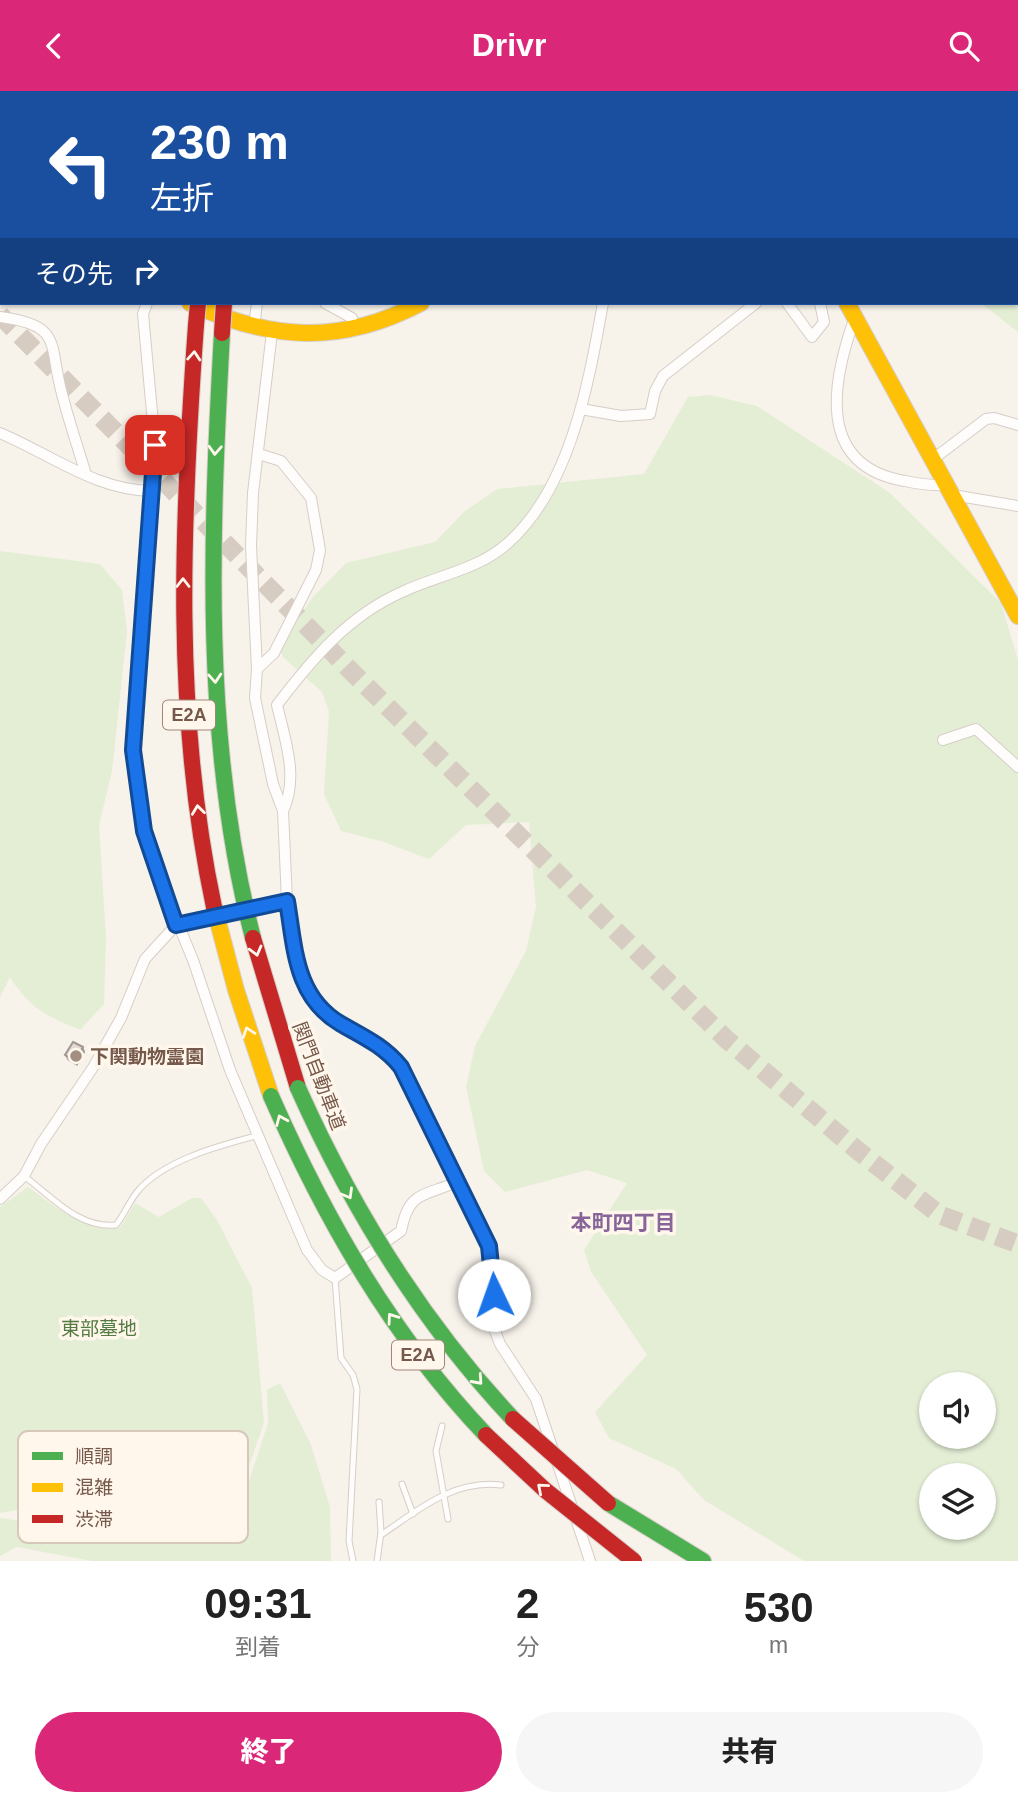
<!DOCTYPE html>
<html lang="ja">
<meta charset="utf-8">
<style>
:root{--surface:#fff;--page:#f6f6f6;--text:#222;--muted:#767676;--accent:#db2777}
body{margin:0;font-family:Helvetica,"Noto Sans JP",sans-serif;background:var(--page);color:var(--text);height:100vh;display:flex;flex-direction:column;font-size:26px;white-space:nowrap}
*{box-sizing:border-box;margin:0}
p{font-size:23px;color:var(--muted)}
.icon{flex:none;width:38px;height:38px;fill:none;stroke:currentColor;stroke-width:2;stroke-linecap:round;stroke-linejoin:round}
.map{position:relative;height:1470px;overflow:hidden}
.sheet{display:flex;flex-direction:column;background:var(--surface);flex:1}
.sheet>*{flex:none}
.hud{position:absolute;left:0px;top:0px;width:1018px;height:214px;box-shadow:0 2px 5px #0004;background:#1a4fa0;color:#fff;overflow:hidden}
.fabs{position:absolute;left:919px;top:1281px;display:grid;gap:14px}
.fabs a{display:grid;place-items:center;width:77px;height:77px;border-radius:50%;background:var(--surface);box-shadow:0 2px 5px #0004;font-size:35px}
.pin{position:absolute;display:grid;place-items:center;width:60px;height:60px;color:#fff;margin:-30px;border-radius:14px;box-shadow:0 4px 10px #0006}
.me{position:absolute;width:77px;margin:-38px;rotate:357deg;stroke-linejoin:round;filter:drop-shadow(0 0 5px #0008)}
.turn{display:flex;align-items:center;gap:24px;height:147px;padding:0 35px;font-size:32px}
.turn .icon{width:91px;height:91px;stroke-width:2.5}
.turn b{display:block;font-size:49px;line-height:60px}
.then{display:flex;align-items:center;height:66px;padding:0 35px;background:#0003;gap:14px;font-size:26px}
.eta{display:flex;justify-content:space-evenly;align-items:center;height:119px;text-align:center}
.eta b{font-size:42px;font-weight:800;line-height:49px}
.button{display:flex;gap:14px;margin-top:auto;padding:14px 35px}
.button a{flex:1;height:80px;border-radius:42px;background:var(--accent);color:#fff;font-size:28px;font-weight:800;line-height:80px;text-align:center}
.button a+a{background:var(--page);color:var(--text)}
header{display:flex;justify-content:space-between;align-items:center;height:91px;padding:0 35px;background:var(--accent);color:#fff;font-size:32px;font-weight:800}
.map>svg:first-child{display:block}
</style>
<header><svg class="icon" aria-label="back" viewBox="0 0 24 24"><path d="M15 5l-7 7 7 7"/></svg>Drivr<svg class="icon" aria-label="search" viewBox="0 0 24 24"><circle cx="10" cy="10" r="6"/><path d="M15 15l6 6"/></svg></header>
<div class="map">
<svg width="1018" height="1470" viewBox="0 0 1018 1470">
<rect width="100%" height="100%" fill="#f7f2ea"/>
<g fill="#e4eed5" fill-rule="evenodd">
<polygon points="888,0 1018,0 1018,241 981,212 1017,212 1017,2"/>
<path d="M710,304L757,315L890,402L1001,512L1018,569V1470H804L704,1409L676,1378L609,1347L595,1321L647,1264L591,1181L584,1159L627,1092L587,1079L505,1101L484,1080L466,996L475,955L526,860L536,816L529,731L466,734L429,768L384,751L341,740L324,703L329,621L322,601L283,566L279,555L312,507L346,472L435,451L465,420L497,398L644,383L688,306ZM931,1293H984V1346H931ZM931,1384H984V1437H931Z"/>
<path d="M0,460L100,473L122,499L127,540L112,680L99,734L106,848L104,913L80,939C46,924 31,919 10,886L0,906Z"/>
<path d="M28,1096C54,1114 86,1143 120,1137L135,1112L159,1126L192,1107H201L217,1129L252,1197L264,1332L247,1381L242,1386L249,1390L268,1332L267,1299L280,1292L311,1354L330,1416L331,1470H92L17,1456L0,1465V1427L48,1434L67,1410L0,1422V1116Z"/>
</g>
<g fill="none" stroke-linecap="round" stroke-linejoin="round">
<polyline stroke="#d7ccc2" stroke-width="19" stroke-dasharray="19 10" stroke-linecap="butt" points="0,224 353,582 726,948 857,1059 940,1124 1018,1153"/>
<defs>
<g id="lane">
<path d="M24,1085C51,1105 79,1138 116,1134C124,1124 129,1111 137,1101C162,1070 218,1055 256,1045"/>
<polyline points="335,1187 341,1267 353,1284 357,1298 349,1450 353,1470"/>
<polyline points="442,1335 436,1360 448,1428"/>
<polyline points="402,1393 413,1423"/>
<path d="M381,1444C418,1419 454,1388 501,1394"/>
<polyline points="377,1470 381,1441 379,1411"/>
</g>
<g id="street">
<polyline points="99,0 100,2"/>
<path d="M147,212L143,223L155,354L133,659L136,699L150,765L193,869L230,979L307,1159L322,1179L335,1187L401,1140C409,1100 422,1106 457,1091"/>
<polyline points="325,212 352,227"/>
<polyline points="787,212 812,246 824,231 820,212"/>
<path d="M0,226C62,234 49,252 61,299C68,328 78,356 86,384"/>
<path d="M855,226C832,290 815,375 905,390C919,393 933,395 947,394"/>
<polyline points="254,236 257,212"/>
<polyline points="272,241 253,402 251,455 257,578 255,607 273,693 283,720 287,810 302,885 309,906 325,922 375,950 401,976 489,1155 494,1182 494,1237 500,1253 536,1308 590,1470"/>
<polyline points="581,318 621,325 650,323 655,300 663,285 756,212"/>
<path d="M0,342C50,363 97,400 153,400"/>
<polyline points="932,369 986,328 994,327 1018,334"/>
<polyline points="953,404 1018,415"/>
<polyline points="257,578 274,562 316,479 320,459 311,407 281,370 259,363"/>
<polyline points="943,649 976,638 1018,676"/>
<path d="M283,720C299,686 285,649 277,614C312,568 348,525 402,501C438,484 478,479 508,452C571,396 589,290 603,212"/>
<polyline points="0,1108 24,1085 41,1053 94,975 121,927 145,868 176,834 196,827"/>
</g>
<g id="fast">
<polyline points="171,0 171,2"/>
<polyline points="873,0 875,2"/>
<polyline points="0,77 2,78"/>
<polyline points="1017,101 1018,102"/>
<path d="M222,242C211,444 202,650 253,847"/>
<polyline points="608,1412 703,1470"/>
</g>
<g id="slow">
<polyline points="215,0 215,2"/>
<polyline points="733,0 749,0"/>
<polyline points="242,2 243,0"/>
<path d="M190,212C271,250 341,254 421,212"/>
<polyline points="847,212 1018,525"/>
<polyline points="214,816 236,899 271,1005"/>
</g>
<g id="jam">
<polyline points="681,2 683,0"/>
<path d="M196,234C182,428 173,624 214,816"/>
<polyline points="253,847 298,997"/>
</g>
</defs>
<use href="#lane" stroke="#d6cec7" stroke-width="7"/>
<use href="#street" stroke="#d6cec7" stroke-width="12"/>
<use href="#fast" stroke="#d6cec7" stroke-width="18"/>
<use href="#slow" stroke="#d6cec7" stroke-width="18"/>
<use href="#jam" stroke="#d6cec7" stroke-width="18"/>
<use href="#lane" stroke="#fefdfc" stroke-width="5"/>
<use href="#street" stroke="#fefdfc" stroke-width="10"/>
<use href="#fast" stroke="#4caf50" stroke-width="16"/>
<use href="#slow" stroke="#ffc107" stroke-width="16"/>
<use href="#jam" stroke="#c62828" stroke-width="16"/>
<defs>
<polyline id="street-bridge" points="196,827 271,813"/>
<g id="fast-bridge">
<path d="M298,997C353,1120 421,1230 513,1328"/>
<path d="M271,1005C326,1130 392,1245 486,1344"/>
</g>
<g id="jam-bridge">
<polyline points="196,234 198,212"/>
<polyline points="222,242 224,212"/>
<polyline points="513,1328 608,1412"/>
<polyline points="486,1344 545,1399 634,1470"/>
</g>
</defs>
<use href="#street-bridge" stroke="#d6cec7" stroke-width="12" stroke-linecap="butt"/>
<use href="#fast-bridge" stroke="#d8cfc9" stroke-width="18" stroke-linecap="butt"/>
<use href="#jam-bridge" stroke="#d8cfc9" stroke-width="18" stroke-linecap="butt"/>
<use href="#street-bridge" stroke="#fefdfc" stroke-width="10"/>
<use href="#fast-bridge" stroke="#4caf50" stroke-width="16"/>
<use href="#jam-bridge" stroke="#c62828" stroke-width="16"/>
</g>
<polygon fill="#c4bbb5" points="83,956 85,961 77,975 67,969 65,964"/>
<polygon fill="#a09993" points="83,956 85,961 77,975 75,970"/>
<polygon fill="#e4dad2" stroke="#a09993" stroke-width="2" points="73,951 83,956 75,970 65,964"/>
<defs><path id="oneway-chevron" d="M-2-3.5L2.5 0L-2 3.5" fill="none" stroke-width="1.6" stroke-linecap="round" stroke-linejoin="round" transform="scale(1.75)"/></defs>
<g stroke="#fff7ec">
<use href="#oneway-chevron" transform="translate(194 265) rotate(-86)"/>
<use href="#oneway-chevron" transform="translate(215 359) rotate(93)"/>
<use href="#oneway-chevron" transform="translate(183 492) rotate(-90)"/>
<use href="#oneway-chevron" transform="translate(215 587) rotate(86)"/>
<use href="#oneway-chevron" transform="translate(198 719) rotate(-97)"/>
<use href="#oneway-chevron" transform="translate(256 860) rotate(75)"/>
<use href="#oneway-chevron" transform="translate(248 941) rotate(-109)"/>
<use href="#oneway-chevron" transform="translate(281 1029) rotate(-113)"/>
<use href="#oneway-chevron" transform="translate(348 1103) rotate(60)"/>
<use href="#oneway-chevron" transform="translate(392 1227) rotate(-125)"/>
<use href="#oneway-chevron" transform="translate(478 1289) rotate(48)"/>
<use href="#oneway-chevron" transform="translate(542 1397) rotate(-139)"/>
</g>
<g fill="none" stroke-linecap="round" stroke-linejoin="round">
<defs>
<path id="route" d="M155,354L133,659L144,740L176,834L287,810C295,858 295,906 341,933C364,946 384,955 401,976L489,1155L494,1204"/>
</defs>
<use href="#route" stroke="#114b97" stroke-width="18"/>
<use href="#route" stroke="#1a73e8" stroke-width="12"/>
</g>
<circle fill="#a38f82" stroke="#fff7ec" stroke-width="2.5" cx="76" cy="965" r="7"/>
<g text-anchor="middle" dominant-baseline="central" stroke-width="7" stroke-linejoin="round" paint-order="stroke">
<g fill="#fff7ec" stroke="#9f887b" stroke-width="2">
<rect x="163" y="609.5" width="52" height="29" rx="5"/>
<rect x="392" y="1249.5" width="52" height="29" rx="5"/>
</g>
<g font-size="18" font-weight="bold" fill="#76594a">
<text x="189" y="624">E2A</text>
<text x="418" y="1264">E2A</text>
</g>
<g font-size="19" font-weight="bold" fill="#76594a" stroke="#fff7ec" text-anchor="start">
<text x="90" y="965">下関動物霊園</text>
</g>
<g font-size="19" fill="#76594a" stroke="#fff7ec">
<text transform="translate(319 985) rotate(69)">関門自動車道</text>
</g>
<g font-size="19" fill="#547c42" stroke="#fff7ec">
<text x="99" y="1237">東部墓地</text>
</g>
<g font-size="21" font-weight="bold" fill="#876599" stroke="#fff7ec">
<text x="623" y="1131">本町四丁目</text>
</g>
</g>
<rect x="18" y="1340" width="230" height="112" rx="10" fill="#fff7ec" stroke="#d6c8bb" stroke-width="2"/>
<rect x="32" y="1361" width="31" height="8" fill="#4caf50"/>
<rect x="32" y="1392" width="31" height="9" fill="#ffc107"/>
<rect x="32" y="1424" width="31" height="8" fill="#c62828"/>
<g font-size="19" fill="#76594a">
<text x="75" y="1372">順調</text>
<text x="75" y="1403">混雑</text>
<text x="75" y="1435">渋滞</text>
</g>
</svg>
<div class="fabs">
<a><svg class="icon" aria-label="sound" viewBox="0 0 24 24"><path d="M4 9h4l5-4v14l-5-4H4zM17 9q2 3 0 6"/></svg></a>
<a><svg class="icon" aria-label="layers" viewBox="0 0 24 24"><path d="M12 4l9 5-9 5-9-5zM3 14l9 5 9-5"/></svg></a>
</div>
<div class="pin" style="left:155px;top:354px;background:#d93025"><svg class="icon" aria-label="arrive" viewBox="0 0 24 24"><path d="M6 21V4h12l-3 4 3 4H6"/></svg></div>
<svg class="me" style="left:494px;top:1204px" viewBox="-20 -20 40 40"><circle r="19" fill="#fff"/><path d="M0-13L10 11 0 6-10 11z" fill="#1a73e8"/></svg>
<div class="hud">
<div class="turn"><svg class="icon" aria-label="left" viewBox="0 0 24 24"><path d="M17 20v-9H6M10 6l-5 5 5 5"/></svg><div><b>230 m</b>左折</div></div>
<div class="then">その先<svg class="icon" aria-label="right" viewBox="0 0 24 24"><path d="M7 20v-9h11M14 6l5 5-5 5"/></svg></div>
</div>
</div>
<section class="sheet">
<div class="eta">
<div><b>09:31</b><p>到着</p></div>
<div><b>2</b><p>分</p></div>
<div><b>530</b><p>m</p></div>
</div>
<div class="button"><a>終了</a><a>共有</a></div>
</section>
